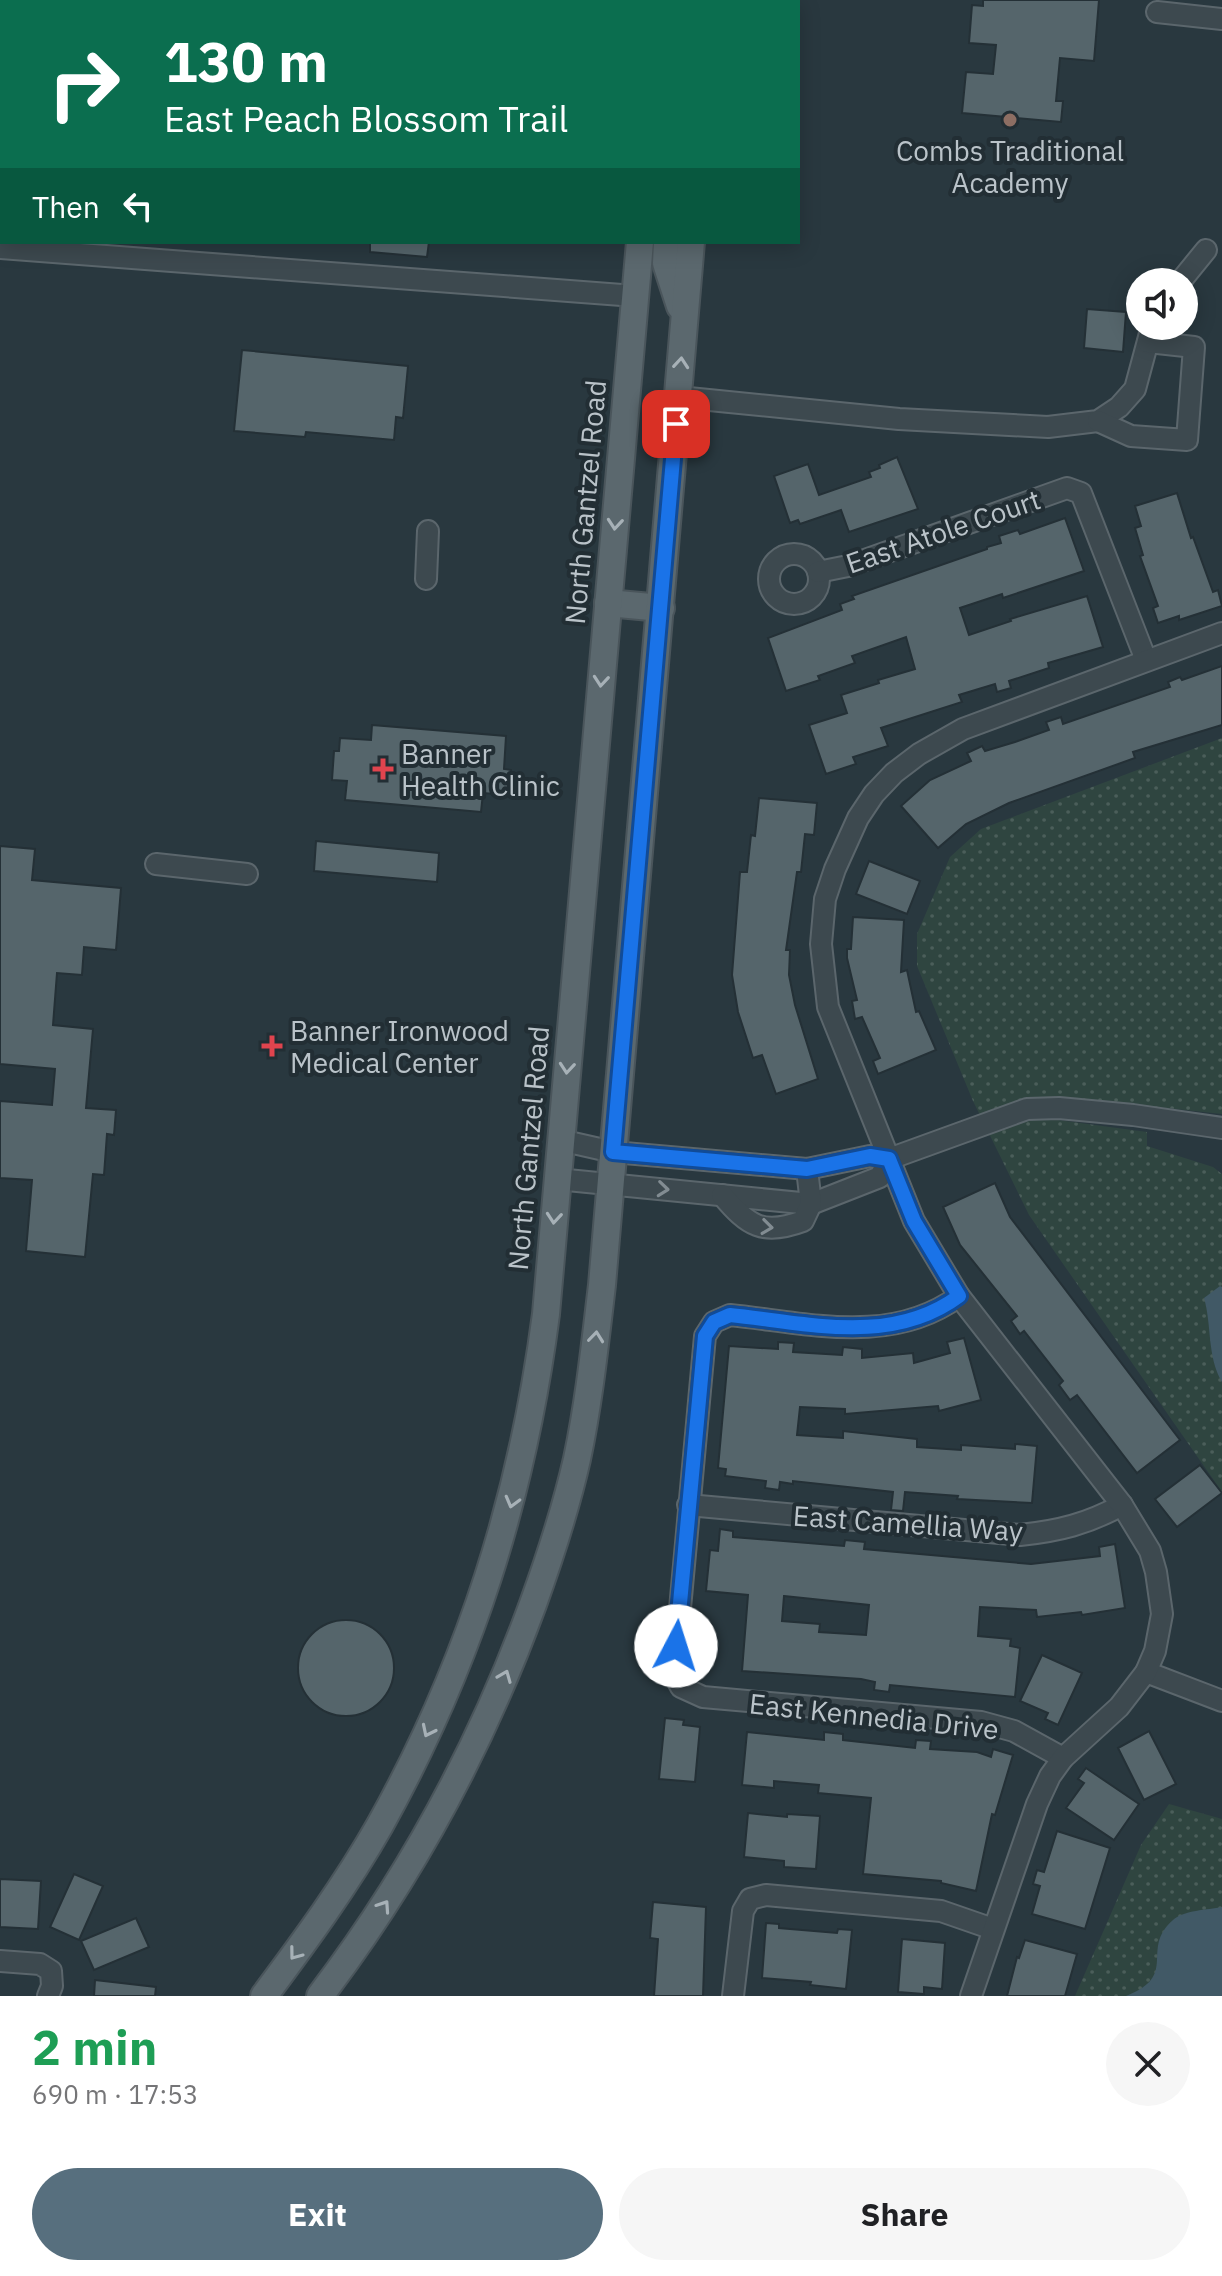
<!DOCTYPE html>
<meta charset="utf-8">
<style>
:root{--surface:#fff;--page:#f6f6f6;--text:#202124;--muted:#757577;--accent:#576f7e}
body{margin:0;font-family:"IBM Plex Sans",sans-serif;background:var(--page);color:var(--text);height:100vh;display:flex;flex-direction:column;font-size:30px;white-space:nowrap}
*{box-sizing:border-box;margin:0}
p{font-size:26px;color:var(--muted)}
.icon{flex:none;width:44px;height:44px;fill:none;stroke:currentColor;stroke-width:2;stroke-linecap:round;stroke-linejoin:round}
.map{position:relative;height:1996px;overflow:hidden}
.drawer{display:flex;flex-direction:column;background:var(--surface);flex:1}
.drawer>*{flex:none}
.top-card{position:absolute;left:0px;top:0px;width:800px;height:244px;box-shadow:0 4px 20px #0003;background:#0b6e4f;color:#fff;overflow:hidden}
.controls{position:absolute;left:1126px;top:268px;display:grid;gap:16px}
.controls a{display:grid;place-items:center;width:72px;height:72px;border-radius:50%;background:var(--surface);box-shadow:0 4px 20px #0003;font-size:40px}
.pin{position:absolute;display:grid;place-items:center;width:68px;height:68px;color:#fff;margin:-34px;border-radius:16px;box-shadow:0 4px 12px #0006}
.me{position:absolute;width:88px;margin:-44px;rotate:5deg;stroke-linejoin:round;filter:drop-shadow(0 0 6px #0008)}
.turn{display:flex;align-items:center;gap:28px;height:168px;padding:0 32px;font-size:36px}
.turn .icon{width:104px;height:104px;stroke-width:2.5}
.turn b{display:block;font-size:56px;line-height:68px}
.then{display:flex;align-items:center;height:76px;padding:0 32px;background:#0003;gap:16px;font-size:30px}
.round{display:grid;place-items:center;flex:none;width:84px;height:84px;border-radius:42px;background:var(--page)}
.summary{display:flex;align-items:center;justify-content:space-between;height:136px;padding:0 32px}
h1{font-size:48px;font-weight:700;line-height:60px;color:#1e9e55}
.cta{display:flex;gap:16px;margin-top:auto;padding:16px 32px}
.cta a{flex:1;height:92px;border-radius:48px;background:var(--accent);color:#fff;font-size:32px;font-weight:700;line-height:92px;text-align:center}
.cta a+a{background:var(--page);color:var(--text)}
.map>svg:first-child{display:block}
</style>
<div class="map">
<svg width="1222" height="1996" viewBox="0 0 1222 1996">
<defs>
<pattern id="grass-dots" width="8" height="8" patternUnits="userSpaceOnUse" patternTransform="scale(2)"><rect width="8" height="8" fill="#2f4540"/><path d="M2 2h.1M6 6h.1" fill="none" stroke="#4b5e5a" stroke-width="1.8" stroke-linecap="round"/></pattern>
</defs>
<rect width="100%" height="100%" fill="#29383f"/>
<g fill="url(#grass-dots)">
<polygon points="1222,738 1222,1114 1055,1096 1058,1120 1147,1132 1147,1146 1213,1167 1222,1174 1222,1492 1029,1215 973,1101 917,966 917,934 950,857 981,829"/>
<polygon points="1169,1804 1222,1819 1222,1996 1075,1996 1141,1845"/>
</g>
<g fill="#415966">
<path d="M1220,1286L1222,1287V1382C1207,1357 1212,1326 1204,1298Z"/>
<path d="M1222,1907V1996H1126C1180,1975 1139,1950 1173,1920C1184,1910 1207,1910 1222,1907Z"/>
</g>
<g fill="#55656b" stroke="#243036" stroke-width="2" fill-rule="evenodd">
<polygon points="983,0 1099,0 1094,61 1060,58 1056,101 1063,101 1061,122 962,113 966,72 993,74 996,45 969,43 972,5 983,6"/>
<polygon points="370,242 429,242 427,257 370,252"/>
<polygon points="1087,309 1126,312 1123,352 1084,348"/>
<polygon points="242,350 408,366 403,418 396,417 394,440 306,432 305,437 234,431"/>
<polygon points="897,457 918,509 849,532 841,510 800,524 798,520 790,523 774,476 808,464 819,495 871,477 869,472 880,468 879,465"/>
<polygon points="1177,493 1191,538 1193,537 1213,592 1218,590 1222,606 1179,620 1179,616 1158,623 1153,608 1158,606 1140,556 1143,555 1135,528 1141,526 1135,506"/>
<polygon points="1065,518 1084,571 1003,598 1002,594 960,608 969,635 1011,621 1010,619 1087,596 1103,647 1048,663 1049,668 1009,681 1011,688 997,692 995,684 959,695 962,702 881,728 888,746 853,757 856,764 826,774 809,725 847,713 841,695 879,683 878,680 915,669 906,637 852,656 855,663 818,676 820,680 786,691 768,638 842,610 840,604 854,599 852,596 987,549 987,547 1001,543 999,536 1018,530 1020,534"/>
<polygon points="1222,666 1222,725 1133,752 1135,758 1009,803 966,824 938,848 901,806 930,780 971,761 967,753 982,746 985,751 1015,742 1049,730 1046,722 1061,717 1063,724 1170,687 1168,682 1180,677 1182,680"/>
<polygon points="372,725 506,736 504,769 511,770 509,795 483,793 481,812 345,800 347,781 332,780 334,751 339,751 340,738 371,740"/>
<polygon points="759,798 817,803 814,835 805,834 801,872 797,872 786,950 790,950 789,975 795,1005 818,1079 776,1094 762,1055 753,1058 738,1012 732,975 740,872 747,872 751,835 755,836"/>
<polygon points="316,841 439,853 437,882 314,871"/>
<polygon points="0,846 35,849 32,880 121,888 116,950 84,947 82,975 57,973 53,1025 93,1029 86,1108 116,1110 114,1135 107,1134 104,1175 93,1174 85,1257 26,1251 32,1180 0,1178 0,1101 52,1105 55,1069 0,1064"/>
<polygon points="869,861 920,881 907,914 856,894"/>
<polygon points="853,917 904,920 901,972 907,970 916,1012 919,1011 936,1050 878,1074 873,1061 880,1058 862,1017 855,1019 852,1001 857,1000 847,958 847,949 851,949"/>
<polygon points="995,1183 1010,1217 1180,1440 1137,1473 1077,1395 1070,1400 1059,1385 1063,1381 1024,1331 1020,1334 1011,1321 1017,1316 960,1245 943,1207"/>
<polygon points="964,1338 981,1400 939,1411 938,1406 845,1414 845,1409 800,1407 797,1435 843,1438 843,1431 917,1439 917,1447 961,1450 961,1445 1015,1449 1015,1444 1037,1446 1032,1503 957,1499 958,1496 905,1492 903,1511 891,1510 893,1492 793,1481 793,1484 780,1482 779,1490 765,1488 766,1481 725,1476 726,1469 718,1468 729,1346 778,1349 778,1342 794,1343 793,1352 842,1355 843,1347 862,1349 862,1358 913,1353 914,1363 950,1353 947,1342"/>
<polygon points="1200,1465 1222,1493 1177,1527 1155,1499"/>
<path d="M720,1529L733,1531V1537L844,1546L845,1540L865,1542L864,1549L1031,1564L1100,1556L1099,1547L1115,1544L1125,1608L1082,1615L1081,1612L1037,1617L1036,1610L980,1607L978,1636L1011,1639L1010,1646L1020,1648L1015,1697L890,1685L889,1692L874,1690L875,1682L861,1679L742,1671L748,1595L706,1591L710,1550L718,1551ZM784,1596L869,1605L866,1635L819,1632L820,1624L782,1621Z"/>
<circle cx="346" cy="1668" r="48"/>
<polygon points="1042,1655 1082,1673 1058,1725 1045,1719 1048,1713 1020,1701"/>
<polygon points="665,1718 684,1720 683,1725 700,1727 695,1782 659,1779"/>
<polygon points="1149,1731 1176,1784 1144,1800 1118,1748"/>
<polygon points="747,1732 824,1740 824,1732 843,1734 843,1740 915,1748 916,1740 931,1741 930,1749 977,1752 991,1757 993,1749 1013,1755 995,1815 992,1814 976,1891 941,1883 941,1881 863,1874 871,1798 818,1793 819,1785 774,1781 774,1788 742,1785"/>
<polygon points="1086,1768 1139,1804 1114,1840 1066,1808 1084,1783 1078,1779"/>
<polygon points="748,1813 787,1817 787,1814 820,1816 816,1869 784,1867 784,1861 744,1857"/>
<polygon points="1057,1831 1110,1848 1085,1929 1032,1914 1040,1886 1033,1884 1037,1870 1044,1872"/>
<polygon points="74,1874 103,1886 79,1940 50,1927"/>
<polygon points="0,1879 41,1881 38,1929 0,1927"/>
<polygon points="653,1902 706,1907 703,1996 654,1996 658,1939 650,1938"/>
<polygon points="136,1918 149,1947 94,1970 81,1941"/>
<polygon points="766,1923 779,1924 779,1928 837,1933 838,1929 852,1930 846,1989 810,1985 811,1982 762,1978"/>
<polygon points="902,1939 945,1943 942,1989 924,1987 924,1994 898,1992"/>
<polygon points="1025,1940 1077,1954 1065,1996 1007,1996 1017,1957 1019,1958"/>
<polygon points="95,1980 156,1987 155,1996 94,1996"/>
</g>
<g fill="none" stroke-linecap="round" stroke-linejoin="round">
<polyline stroke="#3f4d54" stroke-width="20" stroke-dasharray="20 10" stroke-linecap="butt" points="489,2 489,0"/>
<defs>
<g id="minor">
<polyline points="50,0 75,2"/>
<polyline points="1157,12 1222,19"/>
<polyline points="0,248 635,296"/>
<polyline points="1180,282 1206,250"/>
<polyline points="679,397 899,419 1048,427 1098,421 1119,407 1135,389 1152,326"/>
<polyline points="1098,421 1131,436 1187,440 1194,347 1148,342"/>
<circle cx="794" cy="579" r="25"/>
<polyline points="818,572 848,566 1067,488 1081,493 1146,660"/>
<polyline points="426,579 428,531"/>
<polyline points="156,864 247,874"/>
<polyline points="560,1140 613,1152 807,1169 870,1156 889,1159 1027,1109 1059,1108 1133,1115 1222,1128"/>
<polyline points="557,1179 811,1204 880,1177 889,1159"/>
<path d="M722,1195C748,1226 763,1236 803,1221L811,1204L807,1169"/>
<path d="M959,1296C892,1346 808,1323 730,1315L714,1322L705,1336L674,1674L681,1687L703,1697L981,1722L1014,1731L1063,1758"/>
<path d="M688,1505L1020,1535C1059,1531 1087,1524 1122,1505"/>
<polyline points="1146,1672 1222,1701"/>
<polyline points="0,1961 40,1964 51,1971 52,1986 48,1996"/>
<polyline points="733,1996 743,1911 750,1899 766,1895 941,1911 993,1929"/>
<polyline points="971,1996 1037,1804 1050,1776 1063,1758 1119,1707 1146,1672 1155,1651 1162,1614 1156,1572 1150,1551 1122,1505 959,1296 914,1221 828,1007 821,944 825,899 835,869 858,818 874,794 894,773 919,754 963,729 1222,633"/>
</g>
<g id="major">
<polyline points="662,2 662,0"/>
<polyline points="689,2 689,0"/>
<polyline points="710,2 710,0"/>
<polyline points="667,242 666,263 680,306"/>
<polyline points="608,603 661,608"/>
<path d="M264,1996C305,1941 346,1885 380,1825C470,1663 522,1498 546,1314L640,242"/>
<path d="M320,1996C412,1875 481,1747 533,1604C550,1557 566,1508 577,1459C589,1402 595,1344 602,1285L691,242"/>
</g>
</defs>
<use href="#minor" stroke="#5b666c" stroke-width="24"/>
<use href="#major" stroke="#4a555b" stroke-width="30"/>
<use href="#minor" stroke="#3d494f" stroke-width="20"/>
<use href="#major" stroke="#5b686e" stroke-width="26"/>
</g>
<defs><path id="oneway-chevron" d="M-2-3.5L2.5 0L-2 3.5" fill="none" stroke-width="1.6" stroke-linecap="round" stroke-linejoin="round" transform="scale(2)"/></defs>
<g stroke="#a7b1b7">
<use href="#oneway-chevron" transform="translate(681 363) rotate(-85)"/>
<use href="#oneway-chevron" transform="translate(615 524) rotate(95)"/>
<use href="#oneway-chevron" transform="translate(601 681) rotate(95)"/>
<use href="#oneway-chevron" transform="translate(567 1068) rotate(95)"/>
<use href="#oneway-chevron" transform="translate(554 1218) rotate(95)"/>
<use href="#oneway-chevron" transform="translate(596 1337) rotate(-84)"/>
<use href="#oneway-chevron" transform="translate(512 1502) rotate(105)"/>
<use href="#oneway-chevron" transform="translate(505 1676) rotate(-68)"/>
<use href="#oneway-chevron" transform="translate(428 1731) rotate(116)"/>
<use href="#oneway-chevron" transform="translate(384 1906) rotate(-56)"/>
<use href="#oneway-chevron" transform="translate(295 1954) rotate(127)"/>
</g>
<g stroke="#828c92">
<use href="#oneway-chevron" transform="translate(663 1189) rotate(6)"/>
<use href="#oneway-chevron" transform="translate(767 1227) rotate(7)"/>
</g>
<g fill="none" stroke-linecap="round" stroke-linejoin="round">
<defs>
<path id="route" d="M676,1646L705,1336L714,1322L730,1315C807,1323 892,1346 959,1296L914,1221L889,1159L870,1156L807,1169L613,1152L676,424"/>
</defs>
<use href="#route" stroke="#114b97" stroke-width="20"/>
<use href="#route" stroke="#1a73e8" stroke-width="14"/>
</g>
<circle fill="#8d6e63" stroke="#222e34" stroke-width="3" cx="1010" cy="120" r="8"/>
<g fill="#e0444e" stroke="#222e34" stroke-width="3">
<path d="M379 757h8v8h8v8h-8v8h-8v-8h-8v-8h8z"/>
<path d="M268 1034h8v8h8v8h-8v8h-8v-8h-8v-8h8z"/>
</g>
<g text-anchor="middle" dominant-baseline="central" stroke-width="8" stroke-linejoin="round" paint-order="stroke">
<g font-size="28" fill="#bac3c9" stroke="#222e34" text-anchor="start">
<text x="1010" y="150" text-anchor="middle">Combs Traditional<tspan x="1010" dy="32">Academy</tspan></text>
<text x="401" y="753">Banner<tspan x="401" dy="32">Health Clinic</tspan></text>
<text x="290" y="1030">Banner Ironwood<tspan x="290" dy="32">Medical Center</tspan></text>
</g>
<g font-size="28" fill="#bac3c9" stroke="#222e34">
<text transform="translate(585 502) rotate(-85)">North Gantzel Road</text>
<text transform="translate(943 531) rotate(-19)">East Atole Court</text>
<text transform="translate(528 1148) rotate(-85)">North Gantzel Road</text>
<text transform="translate(908 1523) rotate(4)">East Camellia Way</text>
<text transform="translate(874 1716) rotate(6)">East Kennedia Drive</text>
</g>
</g>
</svg>
<div class="controls">
<a><svg class="icon" aria-label="sound" viewBox="0 0 24 24"><path d="M4 9h4l5-4v14l-5-4H4zM17 9q2 3 0 6"/></svg></a>
</div>
<div class="pin" style="left:676px;top:424px;background:#d93025"><svg class="icon" aria-label="arrive" viewBox="0 0 24 24"><path d="M6 21V4h12l-3 4 3 4H6"/></svg></div>
<svg class="me" style="left:676px;top:1646px" viewBox="-20 -20 40 40"><circle r="19" fill="#fff"/><path d="M0-13L10 11 0 6-10 11z" fill="#1a73e8"/></svg>
<div class="top-card">
<div class="turn"><svg class="icon" aria-label="right" viewBox="0 0 24 24"><path d="M7 20v-9h11M14 6l5 5-5 5"/></svg><div><b>130 m</b>East Peach Blossom Trail</div></div>
<div class="then">Then<svg class="icon" aria-label="left" viewBox="0 0 24 24"><path d="M17 20v-9H6M10 6l-5 5 5 5"/></svg></div>
</div>
</div>
<section class="drawer">
<div class="summary"><div><h1>2 min</h1><p>690 m · 17:53</p></div><a class="round"><svg class="icon" aria-label="close" viewBox="0 0 24 24"><path d="M6 6l12 12M18 6L6 18"/></svg></a></div>
<div class="cta"><a>Exit</a><a>Share</a></div>
</section>
